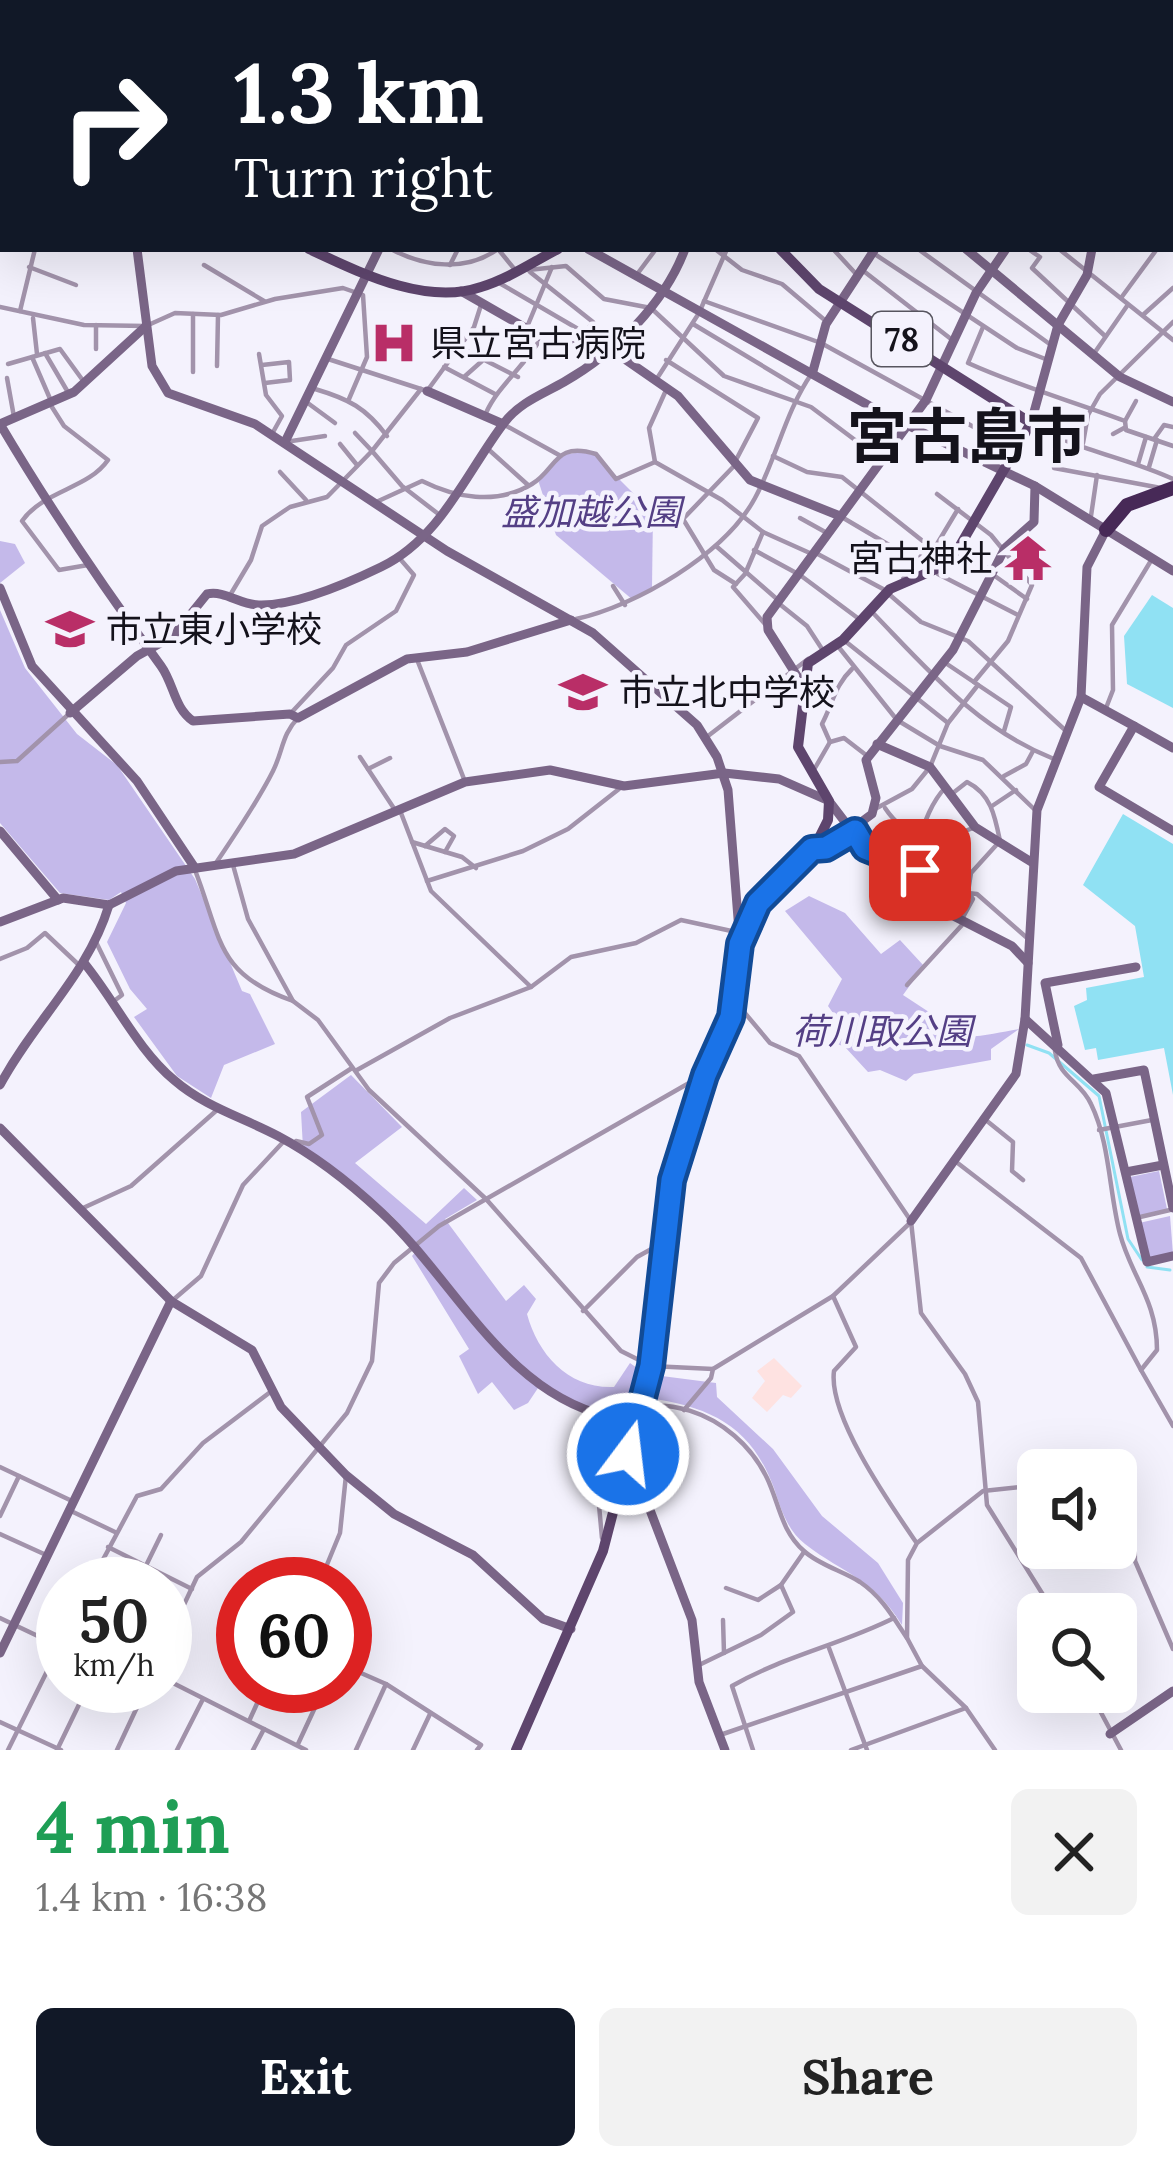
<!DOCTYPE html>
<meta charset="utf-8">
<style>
:root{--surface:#fff;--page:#f2f2f2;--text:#222;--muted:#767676;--accent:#111827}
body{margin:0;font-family:Lora,"Noto Sans JP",serif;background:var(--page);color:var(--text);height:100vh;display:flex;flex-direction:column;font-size:45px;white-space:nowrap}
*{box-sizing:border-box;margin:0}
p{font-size:39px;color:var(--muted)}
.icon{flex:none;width:66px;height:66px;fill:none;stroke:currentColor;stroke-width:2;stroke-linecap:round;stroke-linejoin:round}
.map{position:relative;height:1750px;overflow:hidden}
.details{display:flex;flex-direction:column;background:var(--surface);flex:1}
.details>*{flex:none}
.hud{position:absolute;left:0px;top:0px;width:1173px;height:252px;box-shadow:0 12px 48px #0002;background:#111827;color:#fff;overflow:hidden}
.controls{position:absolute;left:1017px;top:1449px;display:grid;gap:24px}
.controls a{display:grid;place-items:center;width:120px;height:120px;border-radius:18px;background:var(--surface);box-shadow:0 12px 48px #0002;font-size:60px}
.speed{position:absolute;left:36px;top:1557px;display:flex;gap:24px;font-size:60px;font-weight:700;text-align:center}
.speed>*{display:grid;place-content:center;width:156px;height:156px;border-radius:50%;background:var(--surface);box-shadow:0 12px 48px #0002;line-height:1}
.speed small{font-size:30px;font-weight:400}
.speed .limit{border:18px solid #d22;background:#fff;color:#111}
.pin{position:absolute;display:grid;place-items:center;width:102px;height:102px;color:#fff;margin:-51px;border-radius:24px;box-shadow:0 6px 18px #0006}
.me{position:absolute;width:132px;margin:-66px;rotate:15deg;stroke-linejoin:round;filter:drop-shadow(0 0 9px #0008)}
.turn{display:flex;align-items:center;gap:42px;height:252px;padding:0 36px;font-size:54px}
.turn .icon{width:156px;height:156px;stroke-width:2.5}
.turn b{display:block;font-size:84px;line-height:102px}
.round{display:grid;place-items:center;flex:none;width:126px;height:126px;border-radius:18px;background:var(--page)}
.head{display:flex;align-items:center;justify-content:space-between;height:204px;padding:0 36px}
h1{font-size:72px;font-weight:700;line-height:90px;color:#1e9e55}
.action{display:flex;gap:24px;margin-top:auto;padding:24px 36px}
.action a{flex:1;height:138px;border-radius:18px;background:var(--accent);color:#fff;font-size:48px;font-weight:700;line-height:138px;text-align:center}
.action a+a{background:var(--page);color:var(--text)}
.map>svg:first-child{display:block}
</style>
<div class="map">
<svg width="1173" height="1750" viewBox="0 0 1173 1750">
<rect width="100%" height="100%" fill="#f4f2fd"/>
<polygon fill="#fee2e1" points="774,1358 802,1386 791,1398 783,1395 767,1412 752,1398 765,1381 757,1371"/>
<g fill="#c4b9ea">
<polygon points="591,451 653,513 652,587 633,600 556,535 538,480 559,455"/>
<polygon points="0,541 15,544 25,563 0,583"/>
<polygon points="0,610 25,668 77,734 117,765 195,879 242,991 250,994 275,1044 224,1065 211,1098 177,1076 134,1017 147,1009 130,989 107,942 126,903 121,892 109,900 60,893 0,823"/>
<path d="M809,896L845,913L881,954L900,940L924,966L903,995L935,1016L934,1026C958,1045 992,1033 1019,1029L991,1049V1060L914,1074L906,1081L880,1070L868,1072L845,1047L830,1041L841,1024L828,1006L842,979L785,911Z"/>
<path d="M351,1075L402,1127L355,1163L426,1224L464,1188L477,1200L445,1219L506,1301L524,1285L536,1299L527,1314C538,1355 569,1389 614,1387L630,1363L644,1373L639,1402C594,1418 581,1409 542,1382L528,1403L514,1410L492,1382L478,1394L459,1356L469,1349L412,1256L420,1247L392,1216L303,1148L301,1112Z"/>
<polygon points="1159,1171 1167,1209 1138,1216 1130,1177"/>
<polygon points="1170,1216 1173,1254 1148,1260 1139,1223"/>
<path d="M654,1375L716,1383L717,1397L773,1449L822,1516L878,1563L903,1603L902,1625C872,1577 845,1575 805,1544C787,1530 781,1509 774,1488C751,1426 711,1407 648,1398Z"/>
</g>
<g fill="#90e1f3">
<polygon points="1152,595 1173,608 1173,708 1127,684 1124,636"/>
<polygon points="1123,814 1173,844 1173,1095 1164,1048 1098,1060 1096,1048 1085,1050 1074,1006 1087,1000 1086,988 1144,977 1135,926 1083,885"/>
</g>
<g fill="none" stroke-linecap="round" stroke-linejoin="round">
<g stroke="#90e1f3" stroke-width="3">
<polyline points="1027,1045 1049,1053 1099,1096 1128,1239 1142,1260"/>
<polyline points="1147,1267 1170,1270"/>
</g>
<g stroke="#a293ab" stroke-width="4.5">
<polyline points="268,0 278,3"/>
<polyline points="468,0 474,3"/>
<polyline points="625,0 629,3"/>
<polyline points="752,0 756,3"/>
<polyline points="826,0 828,3"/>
<polyline points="860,0 864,3"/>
<polyline points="1142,0 1148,3"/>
<polyline points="1165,0 1173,4"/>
<polyline points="18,3 18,0"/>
<polyline points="104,3 105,0"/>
<polyline points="438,3 440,0"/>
<polyline points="500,3 502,0"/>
<polyline points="1111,3 1113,0"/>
<polyline points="1130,3 1131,0"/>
<polyline points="1170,14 1173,16"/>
<polyline points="0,55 3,56"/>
<path d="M391,249C424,267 466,272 498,249"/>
<polyline points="498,249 516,271"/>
<polyline points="715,249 742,270 782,284 827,322"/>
<polyline points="833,249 857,275"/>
<polyline points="867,249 1017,348 1048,360"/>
<polyline points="918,249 1051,345"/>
<polyline points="1028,249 1040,257 1032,268 1105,336"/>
<polyline points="1059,249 1173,340"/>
<polyline points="204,265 264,301"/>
<polyline points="450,265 458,249"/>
<polyline points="29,267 76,285"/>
<polyline points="861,269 951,339"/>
<polyline points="528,270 566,266 604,299 651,308 724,376 811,407 883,461"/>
<polyline points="638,273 656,249"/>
<polyline points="501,284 585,333 593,322 530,272"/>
<polyline points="1121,298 1157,249"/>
<polyline points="704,301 821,343 1012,448"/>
<polyline points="0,307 84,325 146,326 175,313 221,315 275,299 343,288 363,295 367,357 349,399"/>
<polyline points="20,311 35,249"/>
<polyline points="193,314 193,372"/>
<polyline points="1144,314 1173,288"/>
<polyline points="33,318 37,354"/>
<polyline points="693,324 801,389"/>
<polyline points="527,327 552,267"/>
<path d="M983,327L968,363C1021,387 1072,401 1125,421L1126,430L1173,446"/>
<polyline points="459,347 518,377"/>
<polyline points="96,349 96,325"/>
<polyline points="45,353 69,394"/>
<polyline points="259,354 266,395 282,416 272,434"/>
<polyline points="1093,355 1127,306"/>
<polyline points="32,357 51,401"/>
<polyline points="325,358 427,391 474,327 481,305"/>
<polyline points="666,360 758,418 736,460"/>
<polyline points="8,364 60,349 84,382"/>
<polyline points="262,365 289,362 290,380 265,383"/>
<polyline points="217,366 218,315"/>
<polyline points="444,367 495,394"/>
<polyline points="464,377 482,361"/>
<polyline points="7,378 14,417"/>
<polyline points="656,380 699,313 727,249"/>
<polyline points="667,388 649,428 655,462 722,500 763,532 812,554"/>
<path d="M315,389C349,399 366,408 387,436"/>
<polyline points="305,401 335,423"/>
<path d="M50,404L64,426L108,460C88,489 44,490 22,521L59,570L88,565"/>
<path d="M486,413C498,386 524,367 541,338"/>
<polyline points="1125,421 1136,401"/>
<path d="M1031,423C1074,450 1126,457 1173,479"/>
<polyline points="503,424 559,455"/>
<polyline points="355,433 372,451 421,389"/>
<polyline points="1113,434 1124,428"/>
<polyline points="1057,439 1054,468 1161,488"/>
<polyline points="1154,439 1164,425 1173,427"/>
<polyline points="285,442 325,436"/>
<polyline points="1083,443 1088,415 1100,394 1173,322"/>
<polyline points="340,444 357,465"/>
<polyline points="488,449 528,485"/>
<polyline points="773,456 807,472 842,477 929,546 993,570"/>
<polyline points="1138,464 1146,437"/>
<polyline points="734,466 683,519 714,570 736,584"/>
<polyline points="1149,467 1157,440"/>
<polyline points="280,472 306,500"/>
<polyline points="937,494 991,535 1032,585 1008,641 974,682"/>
<path d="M374,503L422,481C454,497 496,506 532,484C557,469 554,441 596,454L616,479L655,462"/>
<polyline points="840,516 928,568"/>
<polyline points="1091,516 1097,475"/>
<polyline points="800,518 827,533"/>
<polyline points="763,532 745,574 733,587 765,624"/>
<polyline points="716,546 778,600"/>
<polyline points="934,549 958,509"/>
<polyline points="754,550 800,575 859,619"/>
<polyline points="814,552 883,589 921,622 968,641 1065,730"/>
<polyline points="938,574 1018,615"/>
<polyline points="992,574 1027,599"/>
<polyline points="903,579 929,546"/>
<polyline points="613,586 625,605"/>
<polyline points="229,597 251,560 262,526 290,507 327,497 372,451 402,486 441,516"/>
<polyline points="777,602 807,626 822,649"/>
<path d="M874,614C929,671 978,729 1054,759"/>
<path d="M576,619C636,606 725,554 755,498C777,457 785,412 812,373"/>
<polyline points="845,641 948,723"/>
<polyline points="837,645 897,720 940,746 983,760 1034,809"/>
<polyline points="418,662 464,779"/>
<polyline points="944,662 1011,707 1004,731"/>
<polyline points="1106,708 1113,690 1112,625 1152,559"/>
<polyline points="291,713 333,668 346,645 396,611 414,575 401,560"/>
<polyline points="708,736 808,659"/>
<path d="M830,742L822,724C833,703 835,685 852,669"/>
<polyline points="830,742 844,738 866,755"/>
<polyline points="360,757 395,810"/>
<polyline points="0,762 17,761 70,713"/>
<polyline points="815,768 830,742"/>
<polyline points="368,769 390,758"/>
<polyline points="1004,776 1026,764 1033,751"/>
<path d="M953,793L967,782C991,794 995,816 1000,841L971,873L968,892L973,899L962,919"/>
<polyline points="992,806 1016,790"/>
<path d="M885,808C907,841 937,843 973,828"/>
<polyline points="875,809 912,789 930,767 948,723 978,685"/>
<polyline points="401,813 431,891 531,987"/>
<polyline points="412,842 462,857 476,868"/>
<polyline points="425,846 445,829 454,836 445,852"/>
<polyline points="870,849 919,870 939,890 977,894 1026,937"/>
<path d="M216,863C236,833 257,803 273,771C283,751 282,734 298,718"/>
<polyline points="233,865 248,919 293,1001 318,1020 369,1090 486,1199 621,1351 651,1366 713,1369"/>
<path d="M195,870C222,940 216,974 293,1001"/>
<polyline points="427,881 523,851 568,829 619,789"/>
<path d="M898,889C919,858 920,813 946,787"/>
<polyline points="96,942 122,995 114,1001"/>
<polyline points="0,959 27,948 45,933 81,967"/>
<polyline points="907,985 962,925"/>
<polyline points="734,1000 770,1043 799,1056 911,1221 921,1313 965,1374 978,1402 987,1505 1055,1614"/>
<path d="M1055,1051C1059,1078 1081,1081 1091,1104C1110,1143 1109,1192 1120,1234C1131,1276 1157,1300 1157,1350L1141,1370L1173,1426"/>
<polyline points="357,1070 450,1018 531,987 571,957 636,943 681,920 736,932"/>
<polyline points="987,1121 1013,1142 1012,1171 1023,1180"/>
<polyline points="1099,1130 1152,1120"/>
<polyline points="296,1141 309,1144 322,1135 307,1097 352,1068"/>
<polyline points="955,1161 1081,1258 1141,1370"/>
<polyline points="83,1208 131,1186 217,1110"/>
<polyline points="1140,1217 1170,1210"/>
<path d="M833,1296L856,1347L834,1371C828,1416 890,1504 916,1542"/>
<polyline points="173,1300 201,1276 243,1185 285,1140"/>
<polyline points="583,1311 637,1257 664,1242"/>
<polyline points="684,1410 711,1378 713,1369 833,1296 911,1222"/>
<polyline points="0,1467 72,1501"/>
<polyline points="1116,1490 1134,1525 1135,1561 1173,1649"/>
<polyline points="71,1511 115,1532"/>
<polyline points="0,1516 19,1476"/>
<polyline points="0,1534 44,1554"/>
<path d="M602,1538L592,1428C651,1381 735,1412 767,1478C779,1503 781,1531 804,1551C819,1565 843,1571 860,1582C882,1597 893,1617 907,1638"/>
<polyline points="108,1547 192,1589"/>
<polyline points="90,1584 137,1496 161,1489 203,1443 273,1390"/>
<polyline points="137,1584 161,1535"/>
<polyline points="319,1584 340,1533 346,1475"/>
<polyline points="726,1588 758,1600 781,1585 804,1552"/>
<polyline points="0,1618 63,1648"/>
<polyline points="723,1620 724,1653"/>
<polyline points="165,1645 197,1577 241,1542 347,1413 372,1361 379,1283 394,1263 439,1226 703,1075"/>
<polyline points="829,1648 867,1750"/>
<polyline points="699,1665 761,1635 793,1612 781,1585"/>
<polyline points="345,1666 386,1684 481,1745 477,1750"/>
<polyline points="165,1679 264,1729 253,1750"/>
<polyline points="1090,1692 1121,1750"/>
<polyline points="250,1719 265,1686"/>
<polyline points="0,1722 61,1750"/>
<polyline points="264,1729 306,1750"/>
<polyline points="723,1734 922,1666"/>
<polyline points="298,1744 325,1686"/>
<polyline points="8,1750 63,1639"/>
<polyline points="57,1750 88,1686"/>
<polyline points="117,1750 147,1686"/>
<polyline points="177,1750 203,1699"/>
<polyline points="356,1750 386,1684"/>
<polyline points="413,1750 430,1714"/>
<path d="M753,1750L732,1686C784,1656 840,1645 894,1618"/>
<polyline points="851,1750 966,1708"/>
<polyline points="995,1750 966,1708 922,1666 907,1638 908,1560 917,1543 983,1491 1038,1485"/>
</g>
<g stroke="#7a6587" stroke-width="9">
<polyline points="221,0 224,3"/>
<polyline points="713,0 717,3"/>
<polyline points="972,0 972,3"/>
<polyline points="993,0 999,3"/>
<polyline points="297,3 298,0"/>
<polyline points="877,3 879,0"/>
<polyline points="1170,105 1173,101"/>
<polyline points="1170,163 1173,169"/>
<polyline points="0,184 3,184"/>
<polyline points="137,249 152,366 168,393 255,424 447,551 593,633 697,725 717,757 728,790 740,944"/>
<polyline points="588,249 884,414 1035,486 1173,571"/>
<polyline points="966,249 1120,377 1173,402"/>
<polyline points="461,291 550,342 616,353 678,396 750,480 840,516"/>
<polyline points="813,371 826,324 875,249"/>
<polyline points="427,391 503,424"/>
<polyline points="1031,423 1058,325 1087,275 1092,249"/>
<path d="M0,424C49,507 104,588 161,666C174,684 174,708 193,721L290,714L298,718L407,659L467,652L571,620"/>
<polyline points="0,424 74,392 146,326"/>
<polyline points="285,442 379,249"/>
<polyline points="0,588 32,666 137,781 195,868"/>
<polyline points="804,687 768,630 767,617 926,400 976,293 1006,249"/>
<polyline points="1081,697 1134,726"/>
<path d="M70,713L137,656L173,636L207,594C225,590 240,605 259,605C296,606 348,583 381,567C441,538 466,473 504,423C520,402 543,394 564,382C615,353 665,303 685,249"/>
<polyline points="877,744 930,767 975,827 1033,863"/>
<polyline points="1173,748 1134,726 1099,787 1173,831"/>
<polyline points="0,831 58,900"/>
<polyline points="812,849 826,848 872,814 876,798 866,760 953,650 1005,548 1034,522 1035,486"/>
<polyline points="0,922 63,898 109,905 176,871 294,854 465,782 550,770 624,786 724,773 779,779 829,801 893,885 1012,946 1028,963"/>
<path d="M85,964C115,1001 138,1050 174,1080C205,1107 242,1117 278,1136C314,1155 351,1184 381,1212C454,1279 504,1392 607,1416"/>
<polyline points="1025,1019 1106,1093 1147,1262 1173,1256"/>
<polyline points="1058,1045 1045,983 1136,967"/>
<polyline points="1094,1079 1144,1070 1173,1208"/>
<path d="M0,1085C34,1021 88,975 109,905"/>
<polyline points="0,1128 171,1301 252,1350 281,1407 346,1475 394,1514 473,1555 543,1619 571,1629"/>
<polyline points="1126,1172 1163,1165"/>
<polyline points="911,1221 1016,1074 1025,1019 1037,810 1081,697 1087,567 1106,530"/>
<polyline points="629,1455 692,1620 699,1682 725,1750"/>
<polyline points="0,1653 171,1301"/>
<polyline points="1110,1734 1173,1691"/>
</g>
<g stroke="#5e456d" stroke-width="10">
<polyline points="0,82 3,85"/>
<path d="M309,249C359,272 425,306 481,287C508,279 533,262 558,249"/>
<polyline points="516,1750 603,1551 651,1366 672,1180 705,1075 731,1017 740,944 758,903 817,842 828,820 829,801 798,747 808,663 843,640 890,589 950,563 1031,423 819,289 780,249"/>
</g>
<polyline stroke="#472957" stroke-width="14" points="1106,530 1127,505 1173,488"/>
</g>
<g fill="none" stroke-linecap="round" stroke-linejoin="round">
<defs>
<polyline id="route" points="628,1454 651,1366 672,1180 705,1075 731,1017 740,944 758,903 812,849 826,848 855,831 865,848 920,870"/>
</defs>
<use href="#route" stroke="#114b97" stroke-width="30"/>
<use href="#route" stroke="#1a73e8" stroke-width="21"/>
</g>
<defs>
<symbol id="hospital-bare" viewBox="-9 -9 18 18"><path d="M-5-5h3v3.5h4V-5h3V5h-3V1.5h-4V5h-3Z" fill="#b92e67" stroke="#f4f2fd" stroke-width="2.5" paint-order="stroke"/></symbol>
<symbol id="temple-bare" viewBox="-9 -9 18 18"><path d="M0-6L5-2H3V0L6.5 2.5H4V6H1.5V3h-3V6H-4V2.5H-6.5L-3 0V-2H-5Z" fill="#b92e67" stroke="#f4f2fd" stroke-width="2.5" paint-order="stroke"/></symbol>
<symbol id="school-bare" viewBox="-9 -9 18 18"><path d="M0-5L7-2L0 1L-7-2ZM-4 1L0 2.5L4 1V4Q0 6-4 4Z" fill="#b92e67" stroke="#f4f2fd" stroke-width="2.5" paint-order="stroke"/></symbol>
</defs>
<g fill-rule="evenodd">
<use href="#hospital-bare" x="361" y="310" width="66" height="66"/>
<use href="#temple-bare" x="995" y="525" width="66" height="66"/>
<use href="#school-bare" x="37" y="596" width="66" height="66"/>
<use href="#school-bare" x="550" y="659" width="66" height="66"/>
</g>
<g text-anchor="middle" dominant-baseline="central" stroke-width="9" stroke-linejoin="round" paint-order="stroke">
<rect fill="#f4f2fd" stroke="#57555f" stroke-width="3" x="872" y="312" width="60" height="54" rx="9"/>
<g font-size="33" font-weight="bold" fill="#14121b">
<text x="902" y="339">78</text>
</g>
<g font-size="36" fill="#14121b" stroke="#f4f2fd" text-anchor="start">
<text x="430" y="343">県立宮古病院</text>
<text x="992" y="558" text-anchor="end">宮古神社</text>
<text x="106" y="629">市立東小学校</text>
<text x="619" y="692">市立北中学校</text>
</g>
<g font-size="36" font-style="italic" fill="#543f85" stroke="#f4f2fd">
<text x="591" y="512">盛加越公園</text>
<text x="882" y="1031">荷川取公園</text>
</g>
<g font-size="60" font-weight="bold" fill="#14121b" stroke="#f4f2fd">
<text x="967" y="436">宮古島市</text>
</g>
</g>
</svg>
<div class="controls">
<a><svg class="icon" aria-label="sound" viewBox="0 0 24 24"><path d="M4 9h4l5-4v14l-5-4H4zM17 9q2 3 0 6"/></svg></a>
<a><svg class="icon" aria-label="search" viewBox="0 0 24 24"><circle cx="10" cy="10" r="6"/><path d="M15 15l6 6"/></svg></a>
</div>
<div class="speed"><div>50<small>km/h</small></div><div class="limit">60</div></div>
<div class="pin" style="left:920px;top:870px;background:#d93025"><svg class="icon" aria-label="arrive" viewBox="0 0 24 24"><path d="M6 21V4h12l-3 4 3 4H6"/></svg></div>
<svg class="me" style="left:628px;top:1454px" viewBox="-20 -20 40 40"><circle r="17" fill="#1a73e8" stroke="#fff" stroke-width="3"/><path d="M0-11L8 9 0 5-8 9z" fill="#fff"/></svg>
<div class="hud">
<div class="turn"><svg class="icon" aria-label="right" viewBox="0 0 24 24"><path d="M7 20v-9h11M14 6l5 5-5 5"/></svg><div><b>1.3 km</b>Turn right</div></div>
</div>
</div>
<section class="details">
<div class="head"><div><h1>4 min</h1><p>1.4 km · 16:38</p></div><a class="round"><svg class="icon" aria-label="close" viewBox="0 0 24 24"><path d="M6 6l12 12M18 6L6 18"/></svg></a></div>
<div class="action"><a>Exit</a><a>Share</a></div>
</section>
